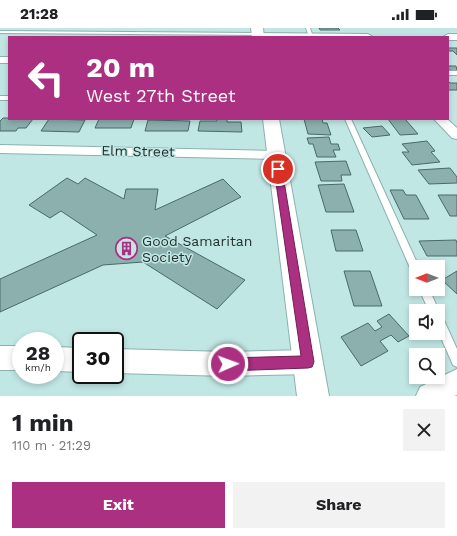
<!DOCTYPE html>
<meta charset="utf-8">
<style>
:root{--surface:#fff;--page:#f2f2f2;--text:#202124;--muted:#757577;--accent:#ac3082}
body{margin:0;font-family:"Work Sans",sans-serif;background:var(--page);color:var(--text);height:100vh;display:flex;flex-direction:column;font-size:15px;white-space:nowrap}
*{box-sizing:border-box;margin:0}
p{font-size:13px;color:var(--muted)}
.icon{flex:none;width:22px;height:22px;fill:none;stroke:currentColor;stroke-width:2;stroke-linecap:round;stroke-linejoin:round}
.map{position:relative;height:368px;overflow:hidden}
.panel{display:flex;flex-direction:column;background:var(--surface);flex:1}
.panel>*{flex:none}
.top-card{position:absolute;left:8px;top:8px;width:441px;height:84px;border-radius:0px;box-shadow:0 2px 6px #0003;background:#ac3082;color:#fff;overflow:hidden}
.needle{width:26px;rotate:270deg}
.tools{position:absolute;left:409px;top:232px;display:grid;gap:8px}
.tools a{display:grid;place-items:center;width:36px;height:36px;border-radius:0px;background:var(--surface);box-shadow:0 2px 6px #0003;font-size:20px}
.speed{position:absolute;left:12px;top:304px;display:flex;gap:8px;font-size:20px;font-weight:700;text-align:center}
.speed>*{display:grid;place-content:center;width:52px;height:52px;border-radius:50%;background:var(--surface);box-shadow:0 2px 6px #0003;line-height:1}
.speed small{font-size:10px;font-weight:400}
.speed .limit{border:2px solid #111;border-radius:6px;background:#fff;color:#111}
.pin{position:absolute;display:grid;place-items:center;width:34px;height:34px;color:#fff;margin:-17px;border:2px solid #fff;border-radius:50%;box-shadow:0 1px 4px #0007}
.me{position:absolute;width:44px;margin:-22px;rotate:88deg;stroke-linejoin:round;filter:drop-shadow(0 0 3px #0008)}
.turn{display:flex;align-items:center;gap:14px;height:84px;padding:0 12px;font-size:18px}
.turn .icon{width:52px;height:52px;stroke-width:2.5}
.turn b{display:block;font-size:28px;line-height:34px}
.round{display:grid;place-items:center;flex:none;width:42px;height:42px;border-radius:0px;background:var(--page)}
.headline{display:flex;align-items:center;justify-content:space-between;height:68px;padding:0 12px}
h1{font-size:24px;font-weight:700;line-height:30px}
.action{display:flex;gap:8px;margin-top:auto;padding:8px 12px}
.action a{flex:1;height:46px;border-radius:0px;background:var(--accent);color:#fff;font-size:16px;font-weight:700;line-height:46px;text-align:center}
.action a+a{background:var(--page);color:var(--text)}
.status{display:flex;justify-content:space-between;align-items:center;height:28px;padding:0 20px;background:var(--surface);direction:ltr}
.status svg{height:11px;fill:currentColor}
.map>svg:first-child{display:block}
</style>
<div class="status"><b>21:28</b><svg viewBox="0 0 49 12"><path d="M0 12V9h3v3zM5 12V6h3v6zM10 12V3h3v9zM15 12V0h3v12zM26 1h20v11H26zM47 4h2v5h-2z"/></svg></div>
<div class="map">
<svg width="457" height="368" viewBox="0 0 457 368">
<rect width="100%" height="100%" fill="#c1e7e4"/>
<g fill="#8cb0ae" stroke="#486a68">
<polygon points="319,0 338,0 340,2 320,2"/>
<polygon points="448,20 457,20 457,27 453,23 448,23"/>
<polygon points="448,38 456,38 457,43 448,42"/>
<polygon points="448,53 450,55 457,55 457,62 448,62"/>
<polygon points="3,90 9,90 9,91 33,91 26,100 18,100 16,103 0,103 0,93"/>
<polygon points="49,91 85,92 79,104 41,103"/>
<polygon points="99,91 134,91 131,100 95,100"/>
<polygon points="217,91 227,91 227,94 241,94 242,104 198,103 200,93 217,93"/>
<polygon points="304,91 322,91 323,95 327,95 331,107 308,106"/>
<polygon points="388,91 405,91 418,106 400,107"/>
<polygon points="148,92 190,93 188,103 145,103"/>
<polygon points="382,98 390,107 372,109 363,100"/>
<polygon points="329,109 331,116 338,116 340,122 333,122 336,129 317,129 313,116 309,116 307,110"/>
<polygon points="427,113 435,123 431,124 440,134 412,137 402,124 409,124 402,116"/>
<polygon points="346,133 351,147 341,147 342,153 321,153 315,134"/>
<polygon points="450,140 457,149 457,155 429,156 418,142"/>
<polygon points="67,150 78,156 85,150 124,171 126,161 158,161 155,182 223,151 241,169 165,208 245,252 217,281 143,234 103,237 0,284 0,251 97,207 61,183 50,190 29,177"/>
<polygon points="344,156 354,184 326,184 318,157"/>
<polygon points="390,162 403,162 406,167 416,167 429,191 404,191"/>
<polygon points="438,167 457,167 457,188 450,188"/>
<polygon points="331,202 356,202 363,223 336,223"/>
<polygon points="456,212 457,215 457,228 427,228 419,213"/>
<polygon points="344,243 370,243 382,278 354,278"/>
<polygon points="457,243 457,266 442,252"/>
<polygon points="389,286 409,308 398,314 391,307 380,313 388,323 361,338 341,309 368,295 375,303 382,299 377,293"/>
</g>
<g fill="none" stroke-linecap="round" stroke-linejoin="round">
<defs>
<g id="lane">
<polygon points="306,0 310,0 313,9 309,9"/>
<polygon points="0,3 258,5 260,6 258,7 0,5"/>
<rect x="448" y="43" width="9" height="4"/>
<rect x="0" y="68" width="9" height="4"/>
<polygon points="345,91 351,91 419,239 416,239 416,246 413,245 411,242"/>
<polygon points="419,261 429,261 439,283 438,285 438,283 429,283"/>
<polygon points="438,286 442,288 457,321 457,339 453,337 438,303"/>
</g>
<g id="street">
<polygon points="258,5 368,6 373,9 254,9 255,6"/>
<polygon points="448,6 457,6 457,12 448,12 448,9 443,9"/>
<rect x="0" y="29" width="9" height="6"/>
<polygon points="434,91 447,91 457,100 457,111 452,110"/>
<polygon points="0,117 276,123 281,124 283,127 281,130 276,131 0,125"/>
<rect x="0" y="318" width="21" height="24"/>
<polygon points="55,319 81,320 81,344 55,343"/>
<polygon points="115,321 228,324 308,322 316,326 320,334 316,342 308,346 228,348 115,345"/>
<polygon points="457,341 457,367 454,368 416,368 420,359"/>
</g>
<g id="secondary">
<polygon points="251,0 263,0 264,9 252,9"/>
<polygon points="263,91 279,91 329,368 297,368"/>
</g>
</defs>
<use href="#lane" stroke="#8cb1ae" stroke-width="2"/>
<use href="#street" stroke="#8cb1ae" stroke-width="2"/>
<use href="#secondary" stroke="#8cb1ae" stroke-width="2"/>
<use href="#lane" fill="#fff" fill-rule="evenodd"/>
<use href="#street" fill="#fff" fill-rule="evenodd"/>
<use href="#secondary" fill="#fff" fill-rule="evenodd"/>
</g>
<polygon fill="#ac3082" stroke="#701f54" points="278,139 282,141 314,334 312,339 308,340 228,343 224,341 222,336 224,332 228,330 301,328 274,141"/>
<defs>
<symbol id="building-ring" viewBox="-11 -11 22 22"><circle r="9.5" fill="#c1e7e4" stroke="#ac3082" stroke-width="1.5"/><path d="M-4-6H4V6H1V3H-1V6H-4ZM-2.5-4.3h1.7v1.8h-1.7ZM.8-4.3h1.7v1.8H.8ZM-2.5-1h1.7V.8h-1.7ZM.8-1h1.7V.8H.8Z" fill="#ac3082"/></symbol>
</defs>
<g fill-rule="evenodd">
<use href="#building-ring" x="114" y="208" width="25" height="25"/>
</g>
<g text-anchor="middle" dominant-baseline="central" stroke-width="3" stroke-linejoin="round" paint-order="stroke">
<g font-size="14" fill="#233231" stroke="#c1e7e4">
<text transform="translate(138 123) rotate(1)">Elm Street</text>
</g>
<g font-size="14" fill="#233231" stroke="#c1e7e4" text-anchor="start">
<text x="142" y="213">Good Samaritan<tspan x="142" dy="16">Society</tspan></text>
</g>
</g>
</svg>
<div class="tools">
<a><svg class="needle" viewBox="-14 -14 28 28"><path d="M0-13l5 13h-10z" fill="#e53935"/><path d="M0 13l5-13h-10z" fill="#757577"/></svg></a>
<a><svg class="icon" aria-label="sound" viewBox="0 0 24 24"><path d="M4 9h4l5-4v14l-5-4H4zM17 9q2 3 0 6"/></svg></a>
<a><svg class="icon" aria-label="search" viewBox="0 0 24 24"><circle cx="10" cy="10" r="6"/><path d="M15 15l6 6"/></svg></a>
</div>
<div class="speed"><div>28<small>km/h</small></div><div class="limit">30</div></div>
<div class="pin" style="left:278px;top:141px;background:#d93025"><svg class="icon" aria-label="arrive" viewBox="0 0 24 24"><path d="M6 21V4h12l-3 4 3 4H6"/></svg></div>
<svg class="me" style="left:228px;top:336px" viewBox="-20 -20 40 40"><circle r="17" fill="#ac3082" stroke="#fff" stroke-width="3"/><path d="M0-11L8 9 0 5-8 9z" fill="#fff"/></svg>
<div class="top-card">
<div class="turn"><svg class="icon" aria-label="left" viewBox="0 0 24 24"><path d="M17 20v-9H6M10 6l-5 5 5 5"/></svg><div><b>20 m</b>West 27th Street</div></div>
</div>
</div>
<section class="panel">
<div class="headline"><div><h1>1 min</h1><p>110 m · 21:29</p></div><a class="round"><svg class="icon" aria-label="close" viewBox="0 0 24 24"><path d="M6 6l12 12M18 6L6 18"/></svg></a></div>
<div class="action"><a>Exit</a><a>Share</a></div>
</section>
